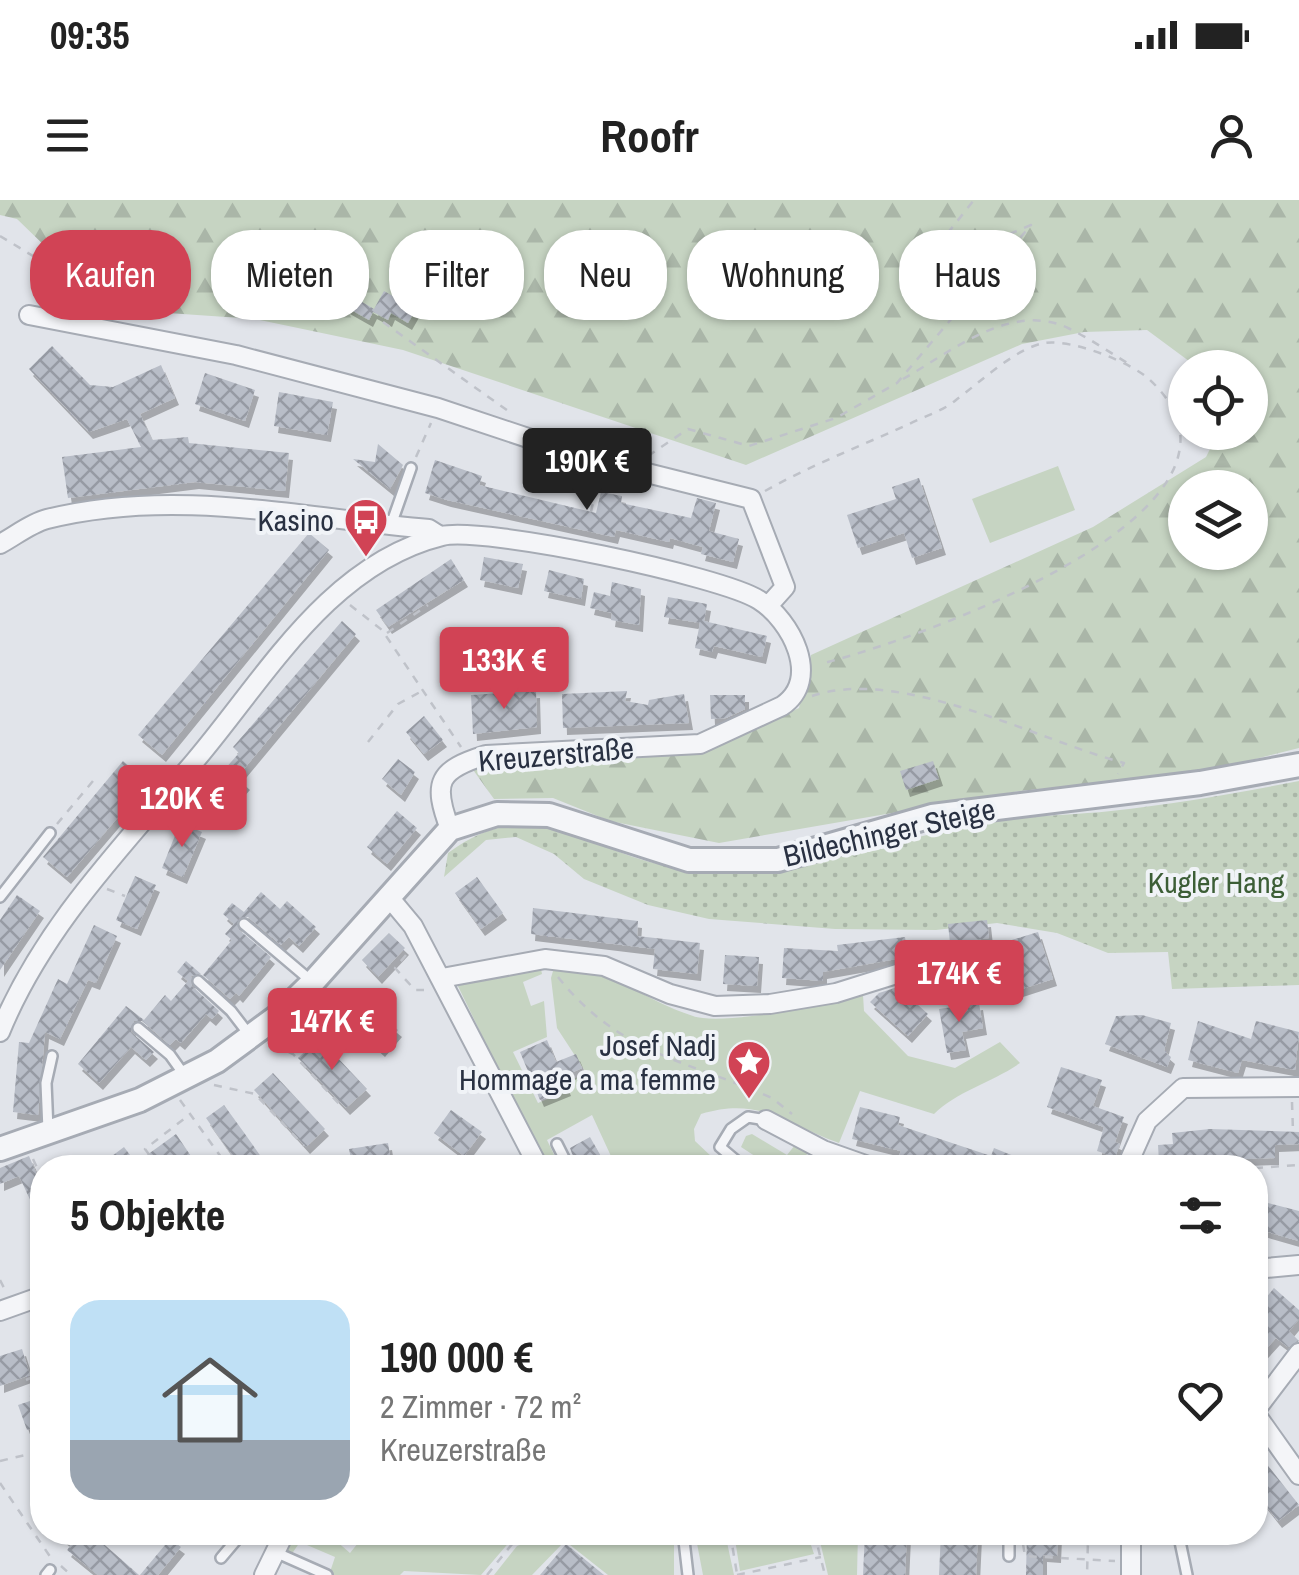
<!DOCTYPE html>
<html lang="de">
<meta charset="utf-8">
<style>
body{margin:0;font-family:"Archivo Narrow",sans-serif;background:#f2f2f2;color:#222;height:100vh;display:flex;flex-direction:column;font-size:38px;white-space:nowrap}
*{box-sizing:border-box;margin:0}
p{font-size:32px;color:#767676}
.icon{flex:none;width:55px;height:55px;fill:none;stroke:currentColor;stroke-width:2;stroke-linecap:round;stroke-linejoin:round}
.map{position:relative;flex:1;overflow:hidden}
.drawer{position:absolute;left:30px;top:955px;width:1238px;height:390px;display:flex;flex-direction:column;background:#fff;border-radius:40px;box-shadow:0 2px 8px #0004}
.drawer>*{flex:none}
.guide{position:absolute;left:30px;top:30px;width:1240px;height:90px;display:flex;gap:20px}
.controls{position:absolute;left:1168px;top:150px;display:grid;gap:20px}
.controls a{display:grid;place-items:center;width:100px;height:100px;border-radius:50%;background:#fff;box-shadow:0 2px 8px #0004;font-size:50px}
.price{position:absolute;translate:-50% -85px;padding:0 22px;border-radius:10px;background:#d14355;color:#fff;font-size:32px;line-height:65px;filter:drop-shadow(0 2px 5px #0008)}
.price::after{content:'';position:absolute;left:50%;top:60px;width:30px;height:22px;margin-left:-15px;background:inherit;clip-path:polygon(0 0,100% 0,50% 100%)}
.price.on{background:#222;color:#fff}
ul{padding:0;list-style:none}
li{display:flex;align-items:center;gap:30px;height:250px;padding:0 40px}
li span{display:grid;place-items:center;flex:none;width:280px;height:200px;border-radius:30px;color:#555}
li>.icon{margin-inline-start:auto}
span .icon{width:120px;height:120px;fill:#fffc;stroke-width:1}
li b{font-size:42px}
h2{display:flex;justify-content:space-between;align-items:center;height:120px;padding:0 40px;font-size:42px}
.tag{padding:0 35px;border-radius:40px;background:#fff;box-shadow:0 2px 8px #0004;font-size:35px;line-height:90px}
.tag.on{background:#d14355;color:#fff}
.status{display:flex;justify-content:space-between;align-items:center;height:70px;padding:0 50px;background:#fff;direction:ltr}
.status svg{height:28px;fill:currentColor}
header{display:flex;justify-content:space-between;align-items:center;height:130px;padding:0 40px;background:#fff;font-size:45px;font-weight:800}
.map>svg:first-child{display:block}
.grass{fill:#c6d4c2}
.forest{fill:url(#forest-firs);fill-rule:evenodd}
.park{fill:url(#park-dots)}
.building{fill:url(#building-cross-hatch);filter:url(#shadow)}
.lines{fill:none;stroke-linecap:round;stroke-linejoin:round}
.service-casing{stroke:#a6abb4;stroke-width:14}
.minor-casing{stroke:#a6abb4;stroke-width:22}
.tertiary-casing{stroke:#a6abb4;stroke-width:28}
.path{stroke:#bfc2c9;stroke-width:2.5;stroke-dasharray:8 8;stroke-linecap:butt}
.service{stroke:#f4f5f8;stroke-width:9}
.minor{stroke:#f4f5f8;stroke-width:18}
.tertiary{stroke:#f4f5f8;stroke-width:22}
.labels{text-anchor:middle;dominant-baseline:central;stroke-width:8;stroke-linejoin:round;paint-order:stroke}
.poi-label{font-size:30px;fill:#293142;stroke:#f0f3f7;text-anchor:end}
.street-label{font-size:30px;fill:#293142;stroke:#f0f3f7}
.park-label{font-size:30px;fill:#3c5e36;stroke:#f0f3f7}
</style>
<div class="status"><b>09:35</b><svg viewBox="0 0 49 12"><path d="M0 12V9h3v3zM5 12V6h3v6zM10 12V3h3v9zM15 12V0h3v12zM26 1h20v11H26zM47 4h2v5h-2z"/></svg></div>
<header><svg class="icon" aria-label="menu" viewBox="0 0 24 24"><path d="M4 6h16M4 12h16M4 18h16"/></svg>Roofr<svg class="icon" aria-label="person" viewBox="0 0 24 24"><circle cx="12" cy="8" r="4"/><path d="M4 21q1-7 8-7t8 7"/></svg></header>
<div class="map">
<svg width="1299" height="1375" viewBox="0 0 1299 1375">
<defs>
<pattern id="forest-firs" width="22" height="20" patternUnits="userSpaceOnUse" patternTransform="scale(2.5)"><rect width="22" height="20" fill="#c6d4c2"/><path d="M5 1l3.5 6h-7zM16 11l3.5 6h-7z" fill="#aab6a8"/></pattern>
<pattern id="park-dots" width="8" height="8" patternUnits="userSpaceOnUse" patternTransform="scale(2.5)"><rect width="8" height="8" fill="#c6d4c2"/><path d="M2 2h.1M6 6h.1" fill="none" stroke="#aab6a8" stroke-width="1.8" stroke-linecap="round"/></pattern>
<pattern id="building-cross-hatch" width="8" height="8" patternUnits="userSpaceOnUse" patternTransform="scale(2.5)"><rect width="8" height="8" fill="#b8bdc7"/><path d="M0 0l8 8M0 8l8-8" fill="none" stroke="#969aa3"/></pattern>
<filter id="shadow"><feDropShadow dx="4" dy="7" stdDeviation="0" flood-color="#0004"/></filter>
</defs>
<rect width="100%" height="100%" fill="#e1e4ea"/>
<path class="grass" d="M1058,266L1075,310L990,343L972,299Z
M540,764L542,774L523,782L531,806L544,801L547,837L513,852L538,903L573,888L570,882L585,871L557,828L551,778L555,764C614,770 643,800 693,816C724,827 827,802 863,795L864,811L908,856L955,868L1000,842L1020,863C993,882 957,891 934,914L860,891L839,943C785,924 760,896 701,914L694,929L695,941L713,958L701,967H616L592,915L547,940L560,967H546L455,780Z
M752,934L787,955L795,945L808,953L801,961L767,964L741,947L746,936Z
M504,1332L512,1339L481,1375L404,1371L400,1375H329L335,1357L300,1342L291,1355L283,1352L296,1333H327L350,1353L366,1333Z
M551,1333H674V1375H608L565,1341L532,1375H494L517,1346Z
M695,1333H725L734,1375H703Z
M734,1333H807L814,1354L740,1371Z
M818,1333H858L857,1375H828Z"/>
<path class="forest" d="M0,0H1299V548L1200,573L1020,591L719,643L610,621L553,598L494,599L471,567L701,554L799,508L811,455L1093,327L1206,257L1218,233L1250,232V168L1197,167L1147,130L1084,132L1022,144L746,265L403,150L255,119L110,109L17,19L0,15ZM1185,288H1250V352H1185Z"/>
<path class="park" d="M1299,581V785L1172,789L1168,752L1108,753L1057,733L997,723L936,730L835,729L709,719L648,705L584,679L554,654L516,637L486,640L444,677L448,653C541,583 598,665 692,669C797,674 895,638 998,621C1035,615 1074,615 1111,611C1174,604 1237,593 1299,581Z"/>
<path class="building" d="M384,91L416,109L408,123L391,113L388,120L373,112L369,120L346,107L352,96L374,109Z
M52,146L90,185L113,187L161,165L175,198L140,214L152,240L188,237L189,243L289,253L285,291L195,282L68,298L62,257L141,247L127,219L89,232L29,169Z
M205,173L255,190L245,221L195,204Z
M279,192L333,202L327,235L274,226Z
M378,244L403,265L390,289L353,259L375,262Z
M435,260L482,276L479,285L596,313L601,292L622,296L621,303L691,318L697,298L716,303L709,331L739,339L733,362L701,354L703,347L670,338L669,342L616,330L614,337L447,300L425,293Z
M919,278L942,348L912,358L904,333L858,348L847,315L896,299L892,287Z
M309,333L329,350L162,555L138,535Z
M484,357L523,364L518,388L480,380Z
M451,359L464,380L388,427L376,410Z
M549,370L584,379L581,399L544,391Z
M612,382L641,389L639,425L611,420L612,413L590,408L594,392L610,396Z
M668,397L707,404L704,421L767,436L762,457L714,446L712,452L695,448L700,423L664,417Z
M342,421L356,434L238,576L246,583L213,620L194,604L239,553L233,547Z
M536,491L537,527L473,534L471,495Z
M627,491L625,501L648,505L649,500L684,494L689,523L563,528L562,494Z
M710,495H745V509L726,518L711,519Z
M424,516L443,540L424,554L406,532Z
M398,559L415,572L401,595L382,579Z
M123,561L148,582L67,677L43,657Z
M933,561L939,579L906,590L900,571Z
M397,611L417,628L387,664L367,647Z
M180,623L202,632L183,677L162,668Z
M135,676L156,685L137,729L116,720Z
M477,677L503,713L481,729L455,693Z
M261,692L280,709L287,701L316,727L299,746L289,737L281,745L248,717L239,718L238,729L271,757L239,796L236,793L230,799L203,775L232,740L225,734L234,724L223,714L232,703L244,712Z
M17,695L40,711L0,770V720Z
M533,708L638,721L637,736L700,743L697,774L653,769L655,749L531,734Z
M987,720L989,738L950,743L948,724Z
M94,725L117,736L96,783L88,780L60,839L45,832L38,915L13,912L19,842L29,843L58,779L67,784Z
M1038,732L1053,779L1019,790L987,788L988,771L1012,772L1002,743Z
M389,733L405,748L378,777L362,760Z
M905,737L908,757L823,772V781L782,778L784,748L838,751L837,745Z
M725,755L759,757L757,786L723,784Z
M186,761L201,774L191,776L192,786L219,811L212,819L206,814L181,843L176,839L170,845L142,821H134L131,832L154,852L146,860L131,847L99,883L78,864L126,806L144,820L165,795L171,801L188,781L177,772Z
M898,787L928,814L908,836L870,802L879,793Z
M979,803L983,828L962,832L966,850L947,853L939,809Z
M377,813L398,830L381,850L361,832Z
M1142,815L1171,823L1164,851L1171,857L1167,867L1105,844L1116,816Z
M1198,821L1251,839L1256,821L1299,832L1295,870L1242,860L1238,873L1188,860Z
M319,838L367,889L346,908L298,858Z
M547,840L556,862L576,854L582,868L562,877L567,889L540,900L520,852Z
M1061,867L1102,880L1093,906L1124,917L1115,942L1120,944L1115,957L1097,951L1104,927L1047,907Z
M273,873L325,929L306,947L254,890Z
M224,905L245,934L269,968H241L206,918Z
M860,907L900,917L898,925L991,956L994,948L1043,968H936L899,956L901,951L852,939Z
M451,910L482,932L464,956L434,933Z
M1210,929L1299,932V944L1275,945V958L1159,962L1158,945L1173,944L1172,933Z
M176,934L199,968H96L124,947L136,963Z
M590,937L604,962L577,968L570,948Z
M388,943L392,968H353L349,949Z
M29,956L38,977L42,975V1002L33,1006L19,976L0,984V968Z
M1268,1003L1299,1011V1041L1261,1030Z
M1274,1088L1299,1110V1119L1289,1131L1299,1141L1288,1147L1276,1138L1255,1161V1111Z
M22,1149L30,1175L0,1186V1156Z
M42,1197V1224L27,1230L18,1205Z
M1255,1249L1299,1305L1278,1321L1255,1292Z
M57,1332H90L139,1375H98L67,1350L71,1345Z
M865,1332H907L905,1375H863Z
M941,1332H978L976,1375H939Z
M1027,1332H1058L1057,1356L1043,1355V1375H1026Z
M170,1339L181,1347L158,1375H140Z
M566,1344L604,1375H540Z"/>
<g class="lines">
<defs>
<path id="service" d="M391,325L411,268
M0,697L50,633
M244,724L310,780
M198,781L231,811L251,837
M138,828L170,855L185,876
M48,930L46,883L52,856
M557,944L569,968
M713,968L730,956
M745,968L720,947L731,929L748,917L766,920
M811,968L835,956
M683,1332L688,1375
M1178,1332L1187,1375
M275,1352L327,1375
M1009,1356V1332
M221,1358L243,1332
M46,1375L50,1370"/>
<path id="minor" d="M29,115L236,155L438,208L591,259L751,299L785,387L768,406
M0,344C15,336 31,323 47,319C176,287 301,318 429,329L440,336
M388,696L413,726L539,968
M442,778L545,759L604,766L670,794L715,806L770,804L836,793L935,762L986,758
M0,832C43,727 122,647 194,562C264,480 328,364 442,336C483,326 722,376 759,400C791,420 822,479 782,506L700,544L486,555C438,570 432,582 450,629
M766,920L823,950L874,968
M1126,968L1147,921L1183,888L1299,887
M1255,1069L1299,1065
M0,1111L42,1096
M1255,1211L1299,1153
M1255,1213L1299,1275
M1131,1332V1375
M264,1375L285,1332"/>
<path id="tertiary" d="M0,949L140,900L217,861L278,816L313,782L450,629L497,614L549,615L689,660H778L932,616L1200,583L1299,565"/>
</defs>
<use href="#service" class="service-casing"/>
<use href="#minor" class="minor-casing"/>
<use href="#tertiary" class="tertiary-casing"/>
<path class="path" d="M0,36L66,76L104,110
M383,122L511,213
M903,179C951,152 1011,101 1068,128C1089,138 1109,152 1129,164
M648,256L688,229L749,246L836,218L897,183L1031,25L916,73L974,0
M416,257L431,223
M765,291C811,265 861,246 909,224C925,216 943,211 956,200C979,183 1017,147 1045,143C1072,139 1131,162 1150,180C1290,311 907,443 820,464
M591,312L598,280
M350,405L382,430L461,547
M387,433L428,405
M812,496C901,466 1037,540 1124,563L1118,574
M368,542L398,504L422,491
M57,624L93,581L99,586
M107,689L125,696
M406,755L395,768L415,790H424
M558,777C619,854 686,860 772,898L792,914
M940,781L951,807
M274,845L293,854L342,907
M214,885L255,894L304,946
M180,900L229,968
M1292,902L1293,931
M33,959L39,972
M159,968L145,949L189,915
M1255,968L1299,965
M0,1080L6,1092
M26,1180L42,1173
M30,1197L42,1194
M0,1261L42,1251
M0,1283L51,1358
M730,1332L737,1374
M814,1332L825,1375
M1081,1332L1088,1340L1087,1375
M1023,1344L1025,1356L1115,1361
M61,1366L71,1375
M487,1375L517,1338L531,1332
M737,1375L821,1357"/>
<use href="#service" class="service"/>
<use href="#minor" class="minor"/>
<use href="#tertiary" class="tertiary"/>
</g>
<defs>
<symbol id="bus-pin" viewBox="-11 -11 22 30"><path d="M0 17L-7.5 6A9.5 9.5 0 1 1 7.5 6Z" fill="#d14355" stroke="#f0f3f7"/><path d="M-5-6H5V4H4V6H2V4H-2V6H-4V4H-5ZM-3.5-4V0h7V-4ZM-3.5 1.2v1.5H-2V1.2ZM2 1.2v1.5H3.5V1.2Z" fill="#fff"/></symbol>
<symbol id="sight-pin" viewBox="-11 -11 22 30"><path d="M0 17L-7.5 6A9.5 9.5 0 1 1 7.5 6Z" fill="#d14355" stroke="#f0f3f7"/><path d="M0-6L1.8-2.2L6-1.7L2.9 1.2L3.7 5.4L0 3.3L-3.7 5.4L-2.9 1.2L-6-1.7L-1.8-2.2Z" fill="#fff"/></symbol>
</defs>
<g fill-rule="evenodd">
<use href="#bus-pin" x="341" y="295" width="50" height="68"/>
<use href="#sight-pin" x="724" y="837" width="50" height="68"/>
</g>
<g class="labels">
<g class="poi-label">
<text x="334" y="320">Kasino</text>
<text x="716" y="845">Josef Nadj<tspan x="716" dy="34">Hommage a ma femme</tspan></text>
</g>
<g class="street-label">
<text transform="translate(556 554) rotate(-5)">Kreuzerstraße</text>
<text transform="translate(889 632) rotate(-13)">Bildechinger Steige</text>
</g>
<g class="park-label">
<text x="1216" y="682">Kugler Hang</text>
</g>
</g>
</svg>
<div class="controls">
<a><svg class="icon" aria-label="locate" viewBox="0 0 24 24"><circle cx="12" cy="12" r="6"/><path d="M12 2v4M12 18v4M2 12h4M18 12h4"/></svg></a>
<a><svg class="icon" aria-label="layers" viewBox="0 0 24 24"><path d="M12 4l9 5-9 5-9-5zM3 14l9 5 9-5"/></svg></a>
</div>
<b class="price on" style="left:587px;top:313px">190K €</b>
<b class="price" style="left:504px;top:512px">133K €</b>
<b class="price" style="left:182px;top:650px">120K €</b>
<b class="price" style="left:959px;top:825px">174K €</b>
<b class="price" style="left:332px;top:873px">147K €</b>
<div class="guide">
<a class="tag on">Kaufen</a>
<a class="tag">Mieten</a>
<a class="tag">Filter</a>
<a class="tag">Neu</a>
<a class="tag">Wohnung</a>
<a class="tag">Haus</a>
</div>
<section class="drawer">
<h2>5 Objekte<svg class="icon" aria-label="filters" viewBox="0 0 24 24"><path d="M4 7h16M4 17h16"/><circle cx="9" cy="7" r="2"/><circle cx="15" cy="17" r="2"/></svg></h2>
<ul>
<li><span style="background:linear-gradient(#bfe0f5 70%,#9aa5b1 0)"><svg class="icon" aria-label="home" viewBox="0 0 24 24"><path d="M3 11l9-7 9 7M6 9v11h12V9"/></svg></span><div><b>190 000 €</b><p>2 Zimmer · 72 m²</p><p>Kreuzerstraße</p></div><svg class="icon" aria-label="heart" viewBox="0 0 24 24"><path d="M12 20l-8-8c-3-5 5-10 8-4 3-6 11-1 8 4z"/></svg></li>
</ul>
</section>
</div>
